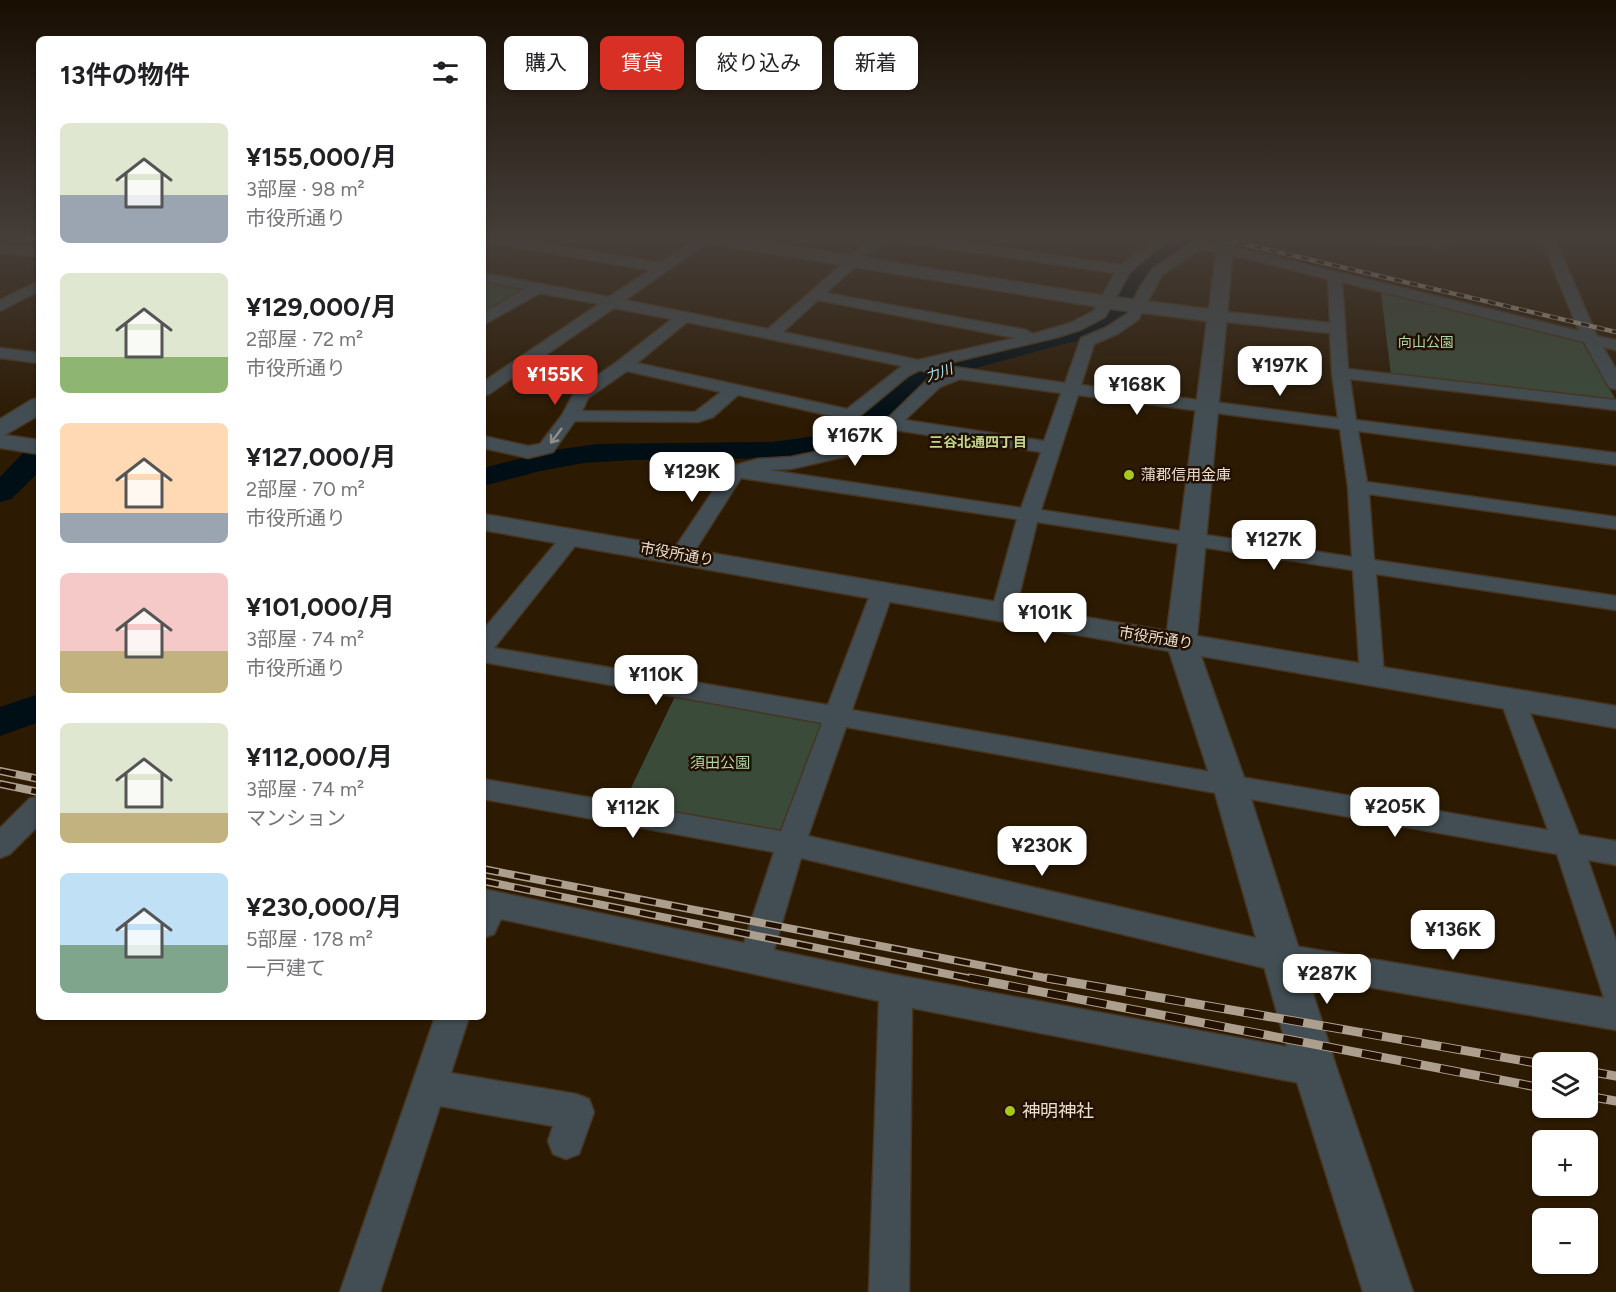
<!DOCTYPE html>
<html lang="ja">
<meta charset="utf-8">
<style>
body{margin:0;font-family:Figtree,"Noto Sans JP",sans-serif;background:#f6f6f6;color:#202124;height:100vh;display:flex;flex-direction:column;font-size:22px;white-space:nowrap}
*{box-sizing:border-box;margin:0}
p{font-size:20px;color:#757577}
.icon{flex:none;width:33px;height:33px;fill:none;stroke:currentColor;stroke-width:2;stroke-linecap:round;stroke-linejoin:round}
.map{position:relative;flex:1;overflow:hidden}
.panel{position:absolute;left:36px;top:36px;width:450px;height:984px;display:flex;flex-direction:column;background:#fff;border-radius:9px;box-shadow:0 2px 4px #0004}
.panel>*{flex:none}
.guide{position:absolute;left:504px;top:36px;width:570px;height:54px;display:flex;gap:12px}
.controls{position:absolute;left:1532px;top:1052px;display:grid;gap:12px}
.controls a{display:grid;place-items:center;width:66px;height:66px;border-radius:9px;background:#fff;box-shadow:0 2px 4px #0004;font-size:30px}
.price{position:absolute;translate:-50% -51px;padding:0 14px;border-radius:12px;background:#fff;color:#222;font-size:20px;line-height:39px;filter:drop-shadow(0 2px 3px #0008)}
.price::after{content:'';position:absolute;left:50%;top:36px;width:18px;height:14px;margin-left:-9px;background:inherit;clip-path:polygon(0 0,100% 0,50% 100%)}
.price.selected{background:#d93025;color:#fff}
ul{padding:0;list-style:none}
li{display:flex;align-items:center;gap:18px;height:150px;padding:0 24px}
li span{display:grid;place-items:center;flex:none;width:168px;height:120px;border-radius:9px;color:#555}
li>.icon{margin-inline-start:auto}
span .icon{width:72px;height:72px;fill:#fffc;stroke-width:1}
li b{font-size:26px}
h2{display:flex;justify-content:space-between;align-items:center;height:72px;padding:0 24px;font-size:26px}
.chip{padding:0 21px;border-radius:9px;background:#fff;box-shadow:0 2px 4px #0004;font-size:21px;line-height:54px}
.chip.selected{background:#d93025;color:#fff}
.map>svg:first-child{display:block}
.green{fill:#3b4b3a}
.lines{fill:none;stroke-linecap:round;stroke-linejoin:round}
.river{fill:#000e15;fill-rule:evenodd}
.minor-casing{stroke:#463520;stroke-width:3}
.tertiary-casing{stroke:#463520;stroke-width:3}
.minor{fill:#424e54;fill-rule:evenodd}
.tertiary{fill:#424e54;fill-rule:evenodd}
.rail-far2-casing{stroke:#ad9f8e;stroke-width:4.5}
.rail-far1-casing{stroke:#ad9f8e;stroke-width:8}
.rail-casing{stroke:#ad9f8e;stroke-width:9}
.rail-far2{stroke:#210;stroke-width:3;stroke-dasharray:8;stroke-linecap:butt}
.rail-far1{stroke:#210;stroke-width:5;stroke-dasharray:16;stroke-linecap:butt}
.rail{stroke:#210;stroke-width:7;stroke-dasharray:20;stroke-linecap:butt}
.oneway{stroke:#8d8e8b}
.poi-dot{fill:#a7c81f;stroke:#210;stroke-width:2}
.labels{text-anchor:middle;dominant-baseline:central;stroke-width:5;stroke-linejoin:round;paint-order:stroke}
.far-park-label{font-size:14px;fill:#add4aa;stroke:#210}
.far-water-label{font-size:14px;font-style:italic;fill:#a9eafe;stroke:#210}
.far-neighbourhood-label{font-size:14px;font-weight:bold;fill:#c1d58b;stroke:#210}
.poi-label{font-size:15px;fill:#e9ddcf;stroke:#210;text-anchor:start}
.street-label{font-size:15px;fill:#e9ddcf;stroke:#210}
.park-label{font-size:15px;fill:#add4aa;stroke:#210}
.near-poi-label{font-size:18px;fill:#e9ddcf;stroke:#210;text-anchor:start}
</style>
<div class="map">
<svg width="1616" height="1292" viewBox="0 0 1616 1292">
<rect width="100%" height="100%" fill="#2c1a03"/>
<path class="green" d="M483,277L537,288L483,320Z
M1381,293L1582,342L1616,400L1391,375Z
M679,688L836,717L791,844L619,813Z"/>
<g class="lines">
<path class="river" d="M1176,239H1201L1198,243L1162,265L1144,281L1128,321L1101,336L1064,344L935,379L869,433L844,446L785,458L632,460L583,463L540,471L483,486V468L554,450L598,444L773,442L816,436L850,421L917,369L1053,332L1086,325L1109,312C1119,276 1144,256 1176,239Z
M39,444V472L11,499L0,502V477L29,447Z
M39,694V722L0,736V707Z"/>
<defs>
<path id="minor" d="M486,239H517L660,263L696,239H712L625,300L768,329L871,239H886L826,293L1026,330L1033,334L1070,323L1094,311L1115,273L912,243L905,239H940L1121,265L1154,239H1169L1130,272L1105,317L1082,329L1058,337L940,365L1065,383L1081,338L1105,328L1127,314L1139,289L1152,269L1192,242L1225,245L1579,331L1541,239H1555L1597,336L1616,340V350L1603,347L1616,369V389L1610,388L1607,384L1584,342L1342,282L1348,369L1616,400V410L1350,379L1356,420L1616,453V465L1358,431L1367,482L1616,517V529L1369,494L1374,560L1616,596V610L1376,574L1384,675L1381,681L1372,683L1363,681L1360,675L1353,570L1037,522L1015,613L1011,618L1003,620L995,618L991,613L1017,519L741,478L689,560L681,561L673,560L670,555L729,467L757,459L791,457L839,447L886,420L928,379L940,375L920,370L908,376L856,419L850,420L738,395L713,417L698,422L575,421L553,452L528,458L483,448V436L528,446L540,444L562,415L575,391L618,361L672,319L614,308L489,394L483,395V382L599,304L540,293L483,325V313L524,289L483,281V273L609,297L650,270L493,243ZM1200,249L1225,253L1328,279L1330,323L1217,311L1209,316L1217,321L1330,333L1332,373L1338,418L1081,385L1094,344L1117,334L1138,320L1162,275ZM818,300L1015,338L918,360L783,332ZM687,322L902,366L847,409L637,363ZM627,371L721,392L695,412L582,411L588,398ZM960,379L1061,393L1044,441L905,420L940,387ZM1078,395L1340,429L1348,487L1352,557L1041,510ZM895,430L1041,452L1021,508L769,470L791,469L852,455Z
M1378,239H1447L1450,243L1443,247L1385,243Z
M0,245L39,248V256L0,253Z
M39,281V291L0,311V300Z
M0,348L39,353V363L0,358Z
M572,530L579,532L583,536L494,648L828,705L871,592L874,587L882,585L890,587L893,592L852,710L1548,830L1500,699L1504,693L1513,690L1522,693L1579,835L1616,841V865L1588,860L1616,941V1030L1282,972L801,858L774,950L896,975L1315,1052L1327,1057L1332,1069L1327,1081L1315,1086L912,1008L909,1292H869L879,1001L501,919L494,934L483,938V889L744,943L774,852L483,799V779L781,831L822,723L483,662V630L565,532ZM846,727L1557,854L1604,998L1282,944L808,836Z
M39,796V825L10,854L0,858V828L29,799Z
M435,1017H469L451,1073L576,1094L589,1099L594,1112L579,1154L566,1159L553,1154L548,1141L553,1126L440,1106L380,1292H340Z"/>
<path id="tertiary" d="M706,239H746L1105,296L1209,309L1218,239H1234L1197,636L1616,706V728L1201,656L1247,786L1337,1069L1413,1292H1363L1293,1069L1213,786L1169,651L483,530V514L1167,631L1207,321L1105,308L714,244Z
M39,398V415L5,435L39,440V454L0,448V419L31,400Z"/>
</defs>
<use href="#minor" class="minor-casing"/>
<use href="#tertiary" class="tertiary-casing"/>
<use href="#minor" class="minor"/>
<use href="#tertiary" class="tertiary"/>
<defs>
<path id="rail-far2" d="M1223,239L1616,332"/>
<path id="rail-far1" d="M0,771L39,779
M0,784L39,792
M483,869L1056,980
M483,881L977,980"/>
<path id="rail" d="M969,978L1542,1088
M1047,978L1542,1064
M1587,1071L1616,1076
M1587,1096L1616,1101"/>
</defs>
<use href="#rail-far2" class="rail-far2-casing"/>
<use href="#rail-far1" class="rail-far1-casing"/>
<use href="#rail" class="rail-casing"/>
<use href="#rail-far2" class="rail-far2"/>
<use href="#rail-far1" class="rail-far1"/>
<use href="#rail" class="rail"/>
</g>
<defs><path id="oneway-shaft" d="M-6 0H5M1.5-3L5.5 0L1.5 3" fill="none" stroke-width="1.6" stroke-linecap="round" stroke-linejoin="round" transform="scale(1.5)"/></defs>
<use class="oneway" href="#oneway-shaft" transform="translate(556 436) rotate(127)"/>
<linearGradient id="sky" x2="0" y2="1"><stop stop-color="#180e02"/><stop offset="0.57" stop-color="#453e39"/><stop offset="1" stop-color="#453e39" stop-opacity="0"/></linearGradient>
<rect width="1616" height="420" fill="url(#sky)"/>
<g class="poi-dot">
<circle cx="1129" cy="475" r="6"/>
<circle cx="1010" cy="1111" r="6"/>
</g>
<g class="labels">
<g class="far-park-label">
<text x="1426" y="342">向山公園</text>
</g>
<g class="far-water-label">
<text transform="translate(939 373) rotate(-19)">力川</text>
</g>
<g class="far-neighbourhood-label">
<text x="978" y="442">三谷北通四丁目</text>
</g>
<g class="poi-label">
<text x="1141" y="475">蒲郡信用金庫</text>
</g>
<g class="street-label">
<text transform="translate(677 554) rotate(10)">市役所通り</text>
<text transform="translate(1156 638) rotate(9)">市役所通り</text>
</g>
<g class="park-label">
<text x="720" y="763">須田公園</text>
</g>
<g class="near-poi-label">
<text x="1022" y="1111">神明神社</text>
</g>
</g>
</svg>
<div class="controls">
<a><svg class="icon" aria-label="layers" viewBox="0 0 24 24"><path d="M12 4l9 5-9 5-9-5zM3 14l9 5 9-5"/></svg></a>
<a>+</a>
<a>−</a>
</div>
<b class="price" style="left:1280px;top:397px">¥197K</b>
<b class="price selected" style="left:555px;top:406px">¥155K</b>
<b class="price" style="left:1137px;top:416px">¥168K</b>
<b class="price" style="left:855px;top:467px">¥167K</b>
<b class="price" style="left:692px;top:503px">¥129K</b>
<b class="price" style="left:1274px;top:571px">¥127K</b>
<b class="price" style="left:1045px;top:644px">¥101K</b>
<b class="price" style="left:656px;top:706px">¥110K</b>
<b class="price" style="left:1395px;top:838px">¥205K</b>
<b class="price" style="left:633px;top:839px">¥112K</b>
<b class="price" style="left:1042px;top:877px">¥230K</b>
<b class="price" style="left:1453px;top:961px">¥136K</b>
<b class="price" style="left:1327px;top:1005px">¥287K</b>
<div class="guide">
<a class="chip">購入</a>
<a class="chip selected">賃貸</a>
<a class="chip">絞り込み</a>
<a class="chip">新着</a>
</div>
<section class="panel">
<h2>13件の物件<svg class="icon" aria-label="filters" viewBox="0 0 24 24"><path d="M4 7h16M4 17h16"/><circle cx="9" cy="7" r="2"/><circle cx="15" cy="17" r="2"/></svg></h2>
<ul>
<li><span style="background:linear-gradient(#dfe7d0 60%,#9aa5b1 0)"><svg class="icon" aria-label="home" viewBox="0 0 24 24"><path d="M3 11l9-7 9 7M6 9v11h12V9"/></svg></span><div><b>¥155,000/月</b><p>3部屋 · 98 m²</p><p>市役所通り</p></div></li>
<li><span style="background:linear-gradient(#dfe7d0 70%,#8fb573 0)"><svg class="icon" aria-label="home" viewBox="0 0 24 24"><path d="M3 11l9-7 9 7M6 9v11h12V9"/></svg></span><div><b>¥129,000/月</b><p>2部屋 · 72 m²</p><p>市役所通り</p></div></li>
<li><span style="background:linear-gradient(#ffd9b3 75%,#9aa5b1 0)"><svg class="icon" aria-label="home" viewBox="0 0 24 24"><path d="M3 11l9-7 9 7M6 9v11h12V9"/></svg></span><div><b>¥127,000/月</b><p>2部屋 · 70 m²</p><p>市役所通り</p></div></li>
<li><span style="background:linear-gradient(#f6c9c9 65%,#c2b280 0)"><svg class="icon" aria-label="home" viewBox="0 0 24 24"><path d="M3 11l9-7 9 7M6 9v11h12V9"/></svg></span><div><b>¥101,000/月</b><p>3部屋 · 74 m²</p><p>市役所通り</p></div></li>
<li><span style="background:linear-gradient(#dfe7d0 75%,#c2b280 0)"><svg class="icon" aria-label="home" viewBox="0 0 24 24"><path d="M3 11l9-7 9 7M6 9v11h12V9"/></svg></span><div><b>¥112,000/月</b><p>3部屋 · 74 m²</p><p>マンション</p></div></li>
<li><span style="background:linear-gradient(#bfe0f5 60%,#7fa58c 0)"><svg class="icon" aria-label="home" viewBox="0 0 24 24"><path d="M3 11l9-7 9 7M6 9v11h12V9"/></svg></span><div><b>¥230,000/月</b><p>5部屋 · 178 m²</p><p>一戸建て</p></div></li>
</ul>
</section>
</div>
